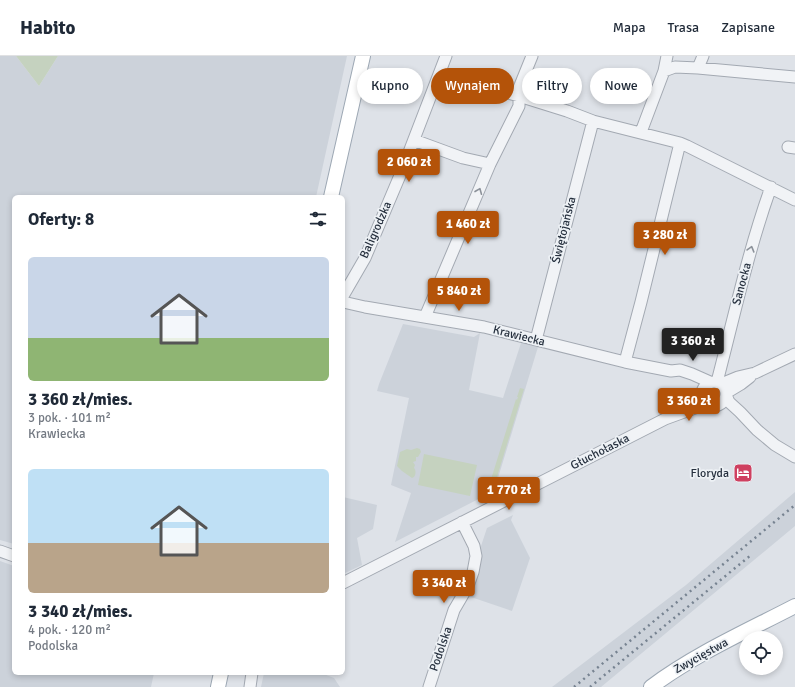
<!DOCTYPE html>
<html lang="pl">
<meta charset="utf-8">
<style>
body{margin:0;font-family:Signika,sans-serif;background:#f6f6f7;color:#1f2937;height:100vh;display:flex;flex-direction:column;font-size:15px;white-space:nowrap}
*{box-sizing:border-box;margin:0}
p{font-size:13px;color:#747a83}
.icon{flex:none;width:22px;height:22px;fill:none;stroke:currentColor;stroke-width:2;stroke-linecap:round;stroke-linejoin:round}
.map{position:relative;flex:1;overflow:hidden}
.sheet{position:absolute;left:12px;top:139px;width:333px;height:480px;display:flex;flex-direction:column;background:#fff;border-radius:6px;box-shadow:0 2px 6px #0003}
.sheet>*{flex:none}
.guide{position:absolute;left:357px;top:12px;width:378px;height:36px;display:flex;gap:8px}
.controls{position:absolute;left:739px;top:575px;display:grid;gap:8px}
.controls a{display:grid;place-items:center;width:44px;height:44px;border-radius:50%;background:#fff;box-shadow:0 2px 6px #0003;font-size:20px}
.price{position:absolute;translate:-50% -34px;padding:0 9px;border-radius:4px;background:#b45309;color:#fff;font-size:13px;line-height:26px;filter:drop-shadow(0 1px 2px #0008)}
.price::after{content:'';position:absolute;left:50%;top:24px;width:12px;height:9px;margin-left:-6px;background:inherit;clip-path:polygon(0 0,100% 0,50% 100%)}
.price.active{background:#222;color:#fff}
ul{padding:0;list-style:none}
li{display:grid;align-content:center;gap:8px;height:212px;padding:0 16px}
li span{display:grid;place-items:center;height:124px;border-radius:6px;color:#555}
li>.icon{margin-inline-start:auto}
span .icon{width:72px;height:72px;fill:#fffc;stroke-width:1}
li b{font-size:17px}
h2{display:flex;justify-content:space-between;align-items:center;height:48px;padding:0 16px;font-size:17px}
.pill{padding:0 14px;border-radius:18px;background:#fff;box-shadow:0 2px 6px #0003;font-size:14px;line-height:36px}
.pill.active{background:#b45309;color:#fff}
header{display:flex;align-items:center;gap:24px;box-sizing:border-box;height:56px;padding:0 20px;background:#fff;border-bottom:1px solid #e0e1e3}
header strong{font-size:19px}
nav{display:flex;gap:22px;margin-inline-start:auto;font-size:14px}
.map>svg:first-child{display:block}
.built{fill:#ccd2da}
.green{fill:#c5d2bf}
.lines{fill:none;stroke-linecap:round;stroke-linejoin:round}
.minor-casing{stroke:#a3a9b2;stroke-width:13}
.major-casing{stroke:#9da8b4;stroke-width:16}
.minor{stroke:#f1f3f6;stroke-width:11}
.major{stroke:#fff;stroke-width:14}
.rail{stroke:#778391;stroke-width:2.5;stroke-dasharray:2 4;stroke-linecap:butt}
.oneway{stroke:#8c929a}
.labels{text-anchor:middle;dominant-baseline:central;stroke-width:3.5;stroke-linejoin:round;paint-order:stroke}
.street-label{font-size:12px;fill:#27313f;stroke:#edf1f5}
.poi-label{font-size:12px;fill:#27313f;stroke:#edf1f5;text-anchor:end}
</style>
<header>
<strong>Habito</strong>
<nav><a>Mapa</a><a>Trasa</a><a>Zapisane</a></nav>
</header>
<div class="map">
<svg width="795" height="631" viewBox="0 0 795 631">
<rect width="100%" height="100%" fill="#dee2e8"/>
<path class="built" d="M0,0H16L39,30L58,0H347L316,141H14V488L0,484Z
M403,268L474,281L480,277L469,334L503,342L521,287L538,291L494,435L395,486L411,437L391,429L409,342L377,335L379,328Z
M795,436V470L601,631H552L686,529Z
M343,441L377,449L373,473L357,482L362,509L343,518Z
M513,459L511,464L530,502L512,555L468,540L481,499L480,493L487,472Z
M0,505L14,510V617H154L151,631H0Z
M264,617H321L334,622L340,631H261Z"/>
<path class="green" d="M16,0H58L39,30Z
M520,332L524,333L493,434L488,433L516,343L517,344L518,341H517Z
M417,392L420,393L421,396L418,401H416V405L413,406L415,409L414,412C416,414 416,418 414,421L412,422L402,415L397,410L400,396L407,393L411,394Z
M424,398L477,409L470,440L418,429Z"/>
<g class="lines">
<defs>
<path id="minor" d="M698,12L703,0
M664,15L675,11L698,12L795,21
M439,18L519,40L567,55L593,65L680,87L687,90L795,144
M641,76L664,15L667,0
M414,84L463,102L490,108
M788,91L795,92
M343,240L365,202L401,117L446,0
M343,246L365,251L484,271L625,306L671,315L680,314L692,318L710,326
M425,261L490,108L519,50V32L532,0
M536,284L593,65
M625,306L641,246L680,87
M702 338a12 12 0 1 1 24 0a12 12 0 1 1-24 0Z
M717,326C734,261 748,195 771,131
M721,328L738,321L755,317L795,298
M726,337L741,328L750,321
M726,339L729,346L740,356L757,374L775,389L795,401
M677,354L701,338
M0,495L14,500
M343,527L665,363L706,348
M250,631L252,617
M429,631L454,554L468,530L473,516L476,500L474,490L462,466"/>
<path id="major" d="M331,141L363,0
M218,631L221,617
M651,631C695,598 747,575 795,550"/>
</defs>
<use href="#minor" class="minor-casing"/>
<use href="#major" class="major-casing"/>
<use href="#minor" class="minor"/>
<use href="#major" class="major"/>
<path class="rail" d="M574,631L795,449
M590,631L751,499"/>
</g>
<defs><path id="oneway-chevron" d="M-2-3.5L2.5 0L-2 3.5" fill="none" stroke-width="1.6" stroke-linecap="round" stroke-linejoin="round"/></defs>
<g class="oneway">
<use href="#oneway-chevron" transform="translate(479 135) rotate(-68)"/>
<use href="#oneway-chevron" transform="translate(751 193) rotate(-74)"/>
</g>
<defs>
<symbol id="hotel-square" viewBox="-11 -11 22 22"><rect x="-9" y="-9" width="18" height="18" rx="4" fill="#cf4060" stroke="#edf1f5"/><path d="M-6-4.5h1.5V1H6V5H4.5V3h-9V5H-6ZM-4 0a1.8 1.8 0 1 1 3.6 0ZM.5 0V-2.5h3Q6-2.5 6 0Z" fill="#fff"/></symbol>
</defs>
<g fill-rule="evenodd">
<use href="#hotel-square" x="732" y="406" width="22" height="22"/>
</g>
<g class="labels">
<g class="street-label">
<text transform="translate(376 174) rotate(-66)">Baligrodzka</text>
<text transform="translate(564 174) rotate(-76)">Świętojańska</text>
<text transform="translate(742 228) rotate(-75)">Sanocka</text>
<text transform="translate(519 280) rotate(14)">Krawiecka</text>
<text transform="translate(600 396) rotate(-27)">Głuchołaska</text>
<text transform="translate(441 593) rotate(-71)">Podolska</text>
<text transform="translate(701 600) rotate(-29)">Zwycięstwa</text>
</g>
<g class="poi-label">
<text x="729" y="417">Floryda</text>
</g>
</g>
</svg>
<div class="controls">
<a><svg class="icon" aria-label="locate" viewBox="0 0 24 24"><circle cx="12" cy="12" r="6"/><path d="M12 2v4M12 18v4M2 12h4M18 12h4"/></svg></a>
</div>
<b class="price" style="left:409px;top:127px">2 060 zł</b>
<b class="price" style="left:468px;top:189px">1 460 zł</b>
<b class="price" style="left:665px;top:200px">3 280 zł</b>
<b class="price" style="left:459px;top:256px">5 840 zł</b>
<b class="price active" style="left:693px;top:306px">3 360 zł</b>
<b class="price" style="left:689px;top:366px">3 360 zł</b>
<b class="price" style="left:509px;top:455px">1 770 zł</b>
<b class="price" style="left:444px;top:548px">3 340 zł</b>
<div class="guide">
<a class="pill">Kupno</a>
<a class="pill active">Wynajem</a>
<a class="pill">Filtry</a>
<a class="pill">Nowe</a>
</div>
<section class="sheet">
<h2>Oferty: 8<svg class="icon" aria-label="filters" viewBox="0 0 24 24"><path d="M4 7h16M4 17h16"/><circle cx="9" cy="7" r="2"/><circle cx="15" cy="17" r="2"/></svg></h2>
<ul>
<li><span style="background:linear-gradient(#c9d6e8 65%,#8fb573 0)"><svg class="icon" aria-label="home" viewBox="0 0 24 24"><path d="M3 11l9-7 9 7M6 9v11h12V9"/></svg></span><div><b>3 360 zł/mies.</b><p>3 pok. · 101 m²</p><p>Krawiecka</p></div></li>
<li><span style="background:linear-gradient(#bfe0f5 60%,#b9a48a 0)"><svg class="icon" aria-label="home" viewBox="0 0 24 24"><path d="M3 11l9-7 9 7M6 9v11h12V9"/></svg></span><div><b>3 340 zł/mies.</b><p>4 pok. · 120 m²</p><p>Podolska</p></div></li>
</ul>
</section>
</div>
